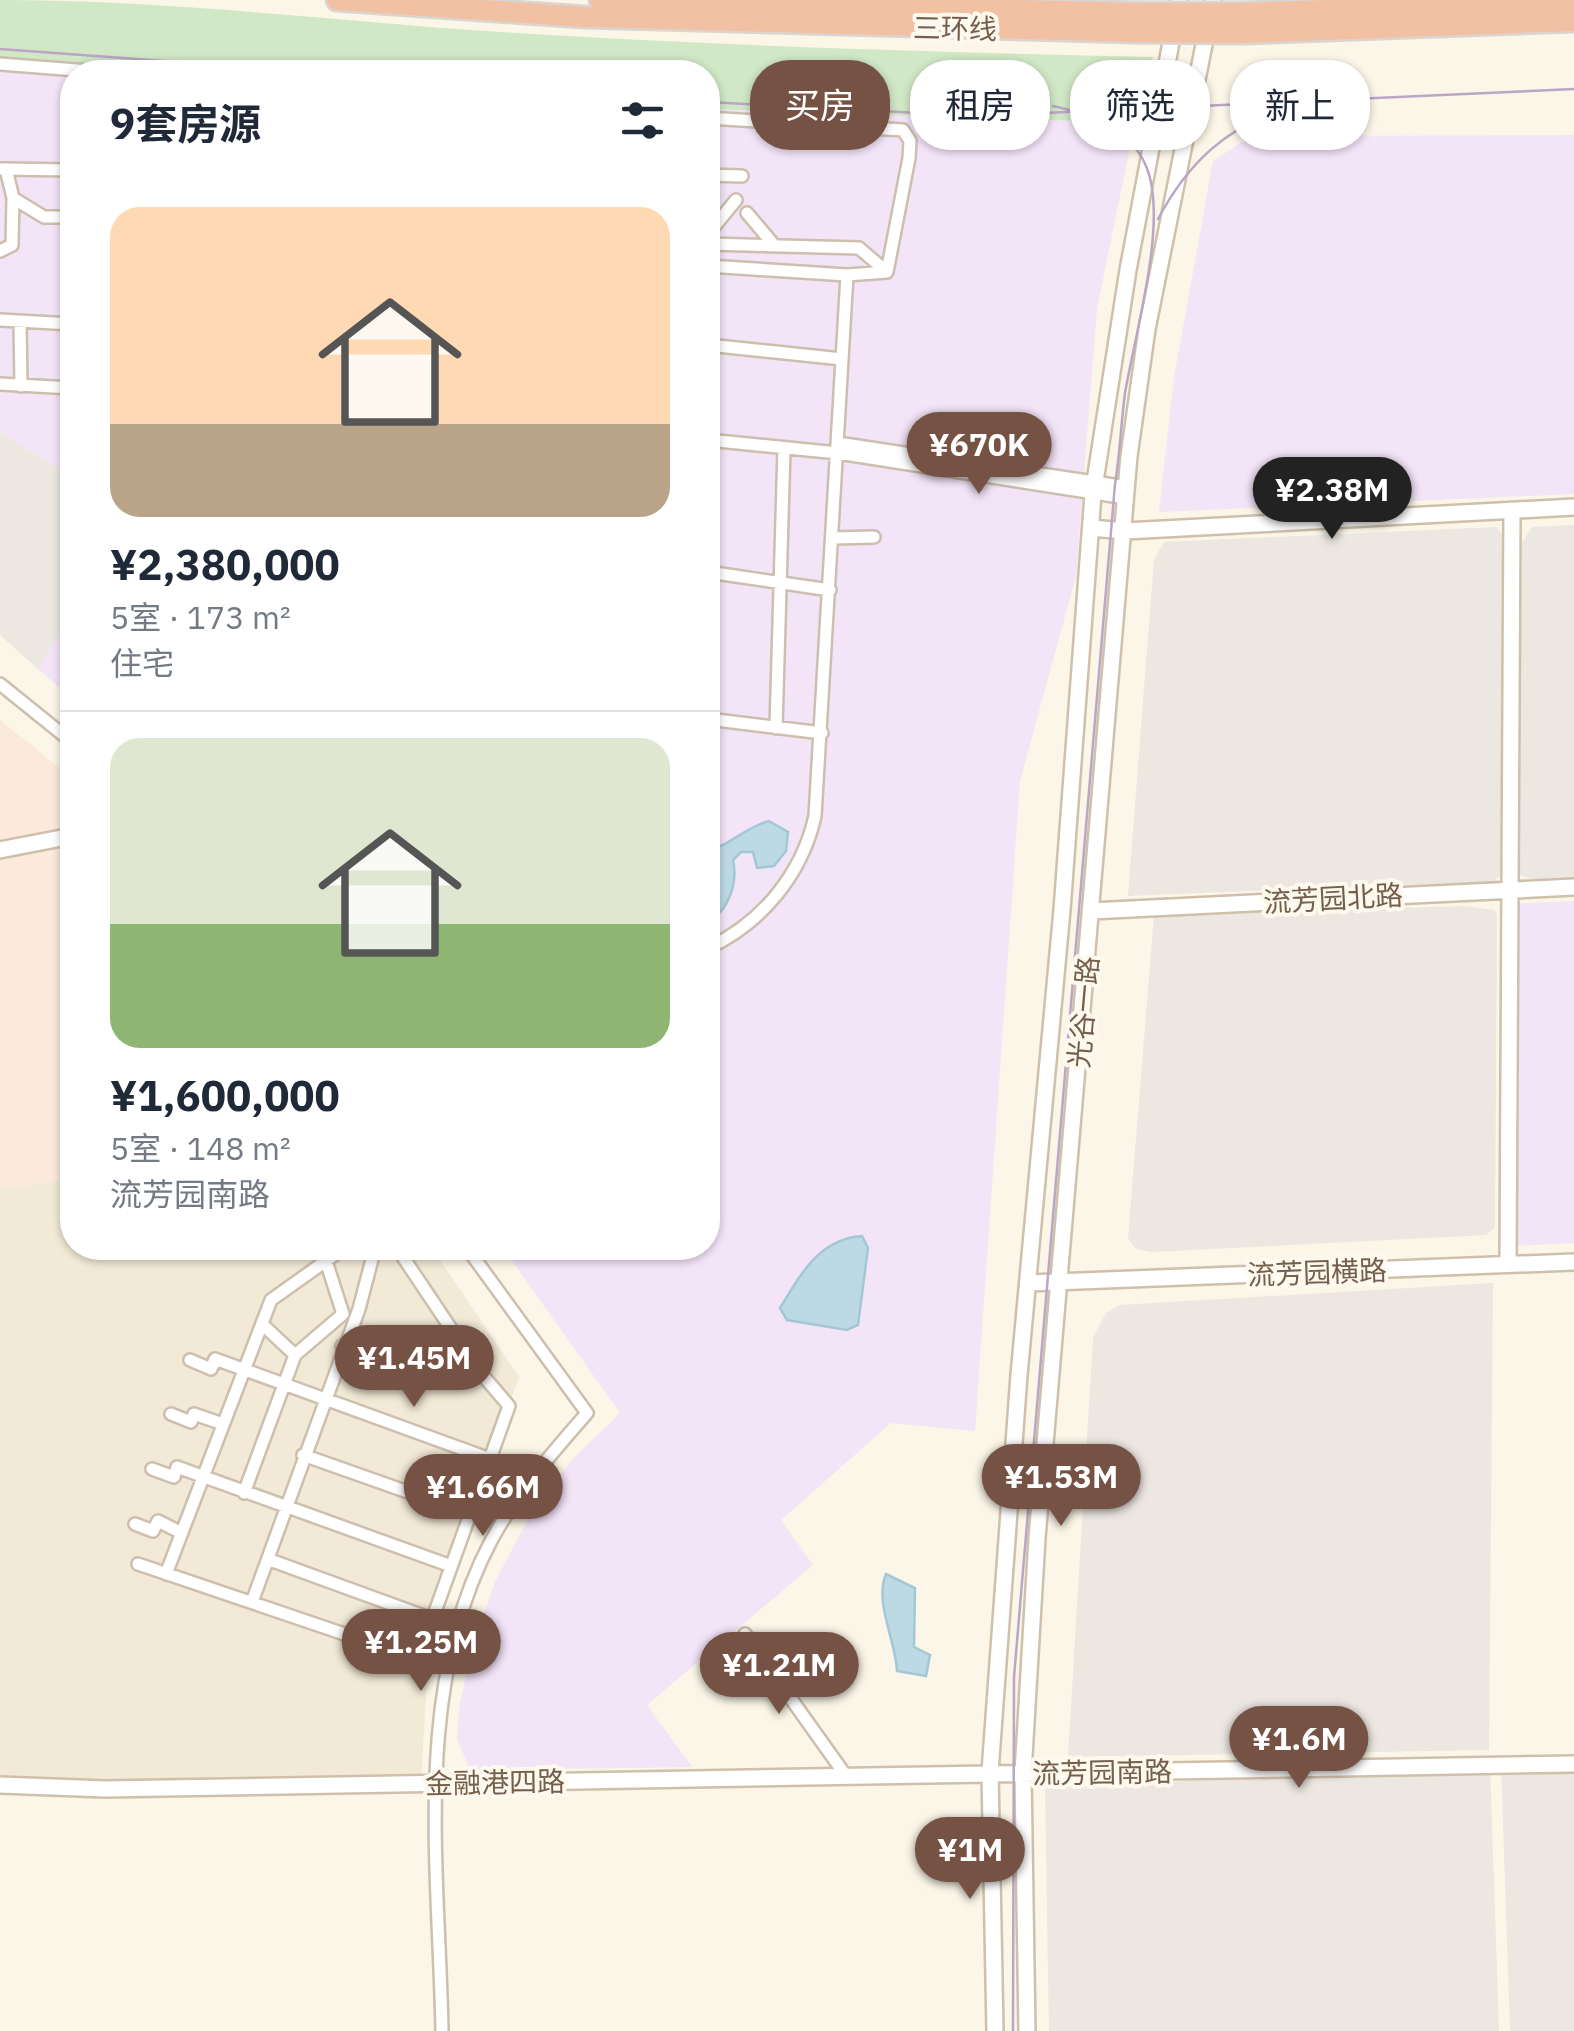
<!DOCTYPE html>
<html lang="zh">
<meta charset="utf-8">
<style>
body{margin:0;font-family:"IBM Plex Sans","Noto Sans SC",sans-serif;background:#f2f2f3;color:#1f2937;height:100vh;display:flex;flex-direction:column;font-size:38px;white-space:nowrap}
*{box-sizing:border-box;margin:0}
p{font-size:32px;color:#747a83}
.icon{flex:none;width:55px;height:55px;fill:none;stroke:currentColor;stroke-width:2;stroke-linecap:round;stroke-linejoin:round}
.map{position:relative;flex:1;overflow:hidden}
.details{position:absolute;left:60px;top:60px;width:660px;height:1200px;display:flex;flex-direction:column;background:#fff;border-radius:40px;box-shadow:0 2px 8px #0004}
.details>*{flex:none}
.hud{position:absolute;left:750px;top:60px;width:672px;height:90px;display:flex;gap:20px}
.price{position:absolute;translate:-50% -85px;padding:0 22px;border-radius:35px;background:#755244;color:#fff;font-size:32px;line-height:65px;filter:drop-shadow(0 2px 5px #0008)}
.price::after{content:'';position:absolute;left:50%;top:60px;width:30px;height:22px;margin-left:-15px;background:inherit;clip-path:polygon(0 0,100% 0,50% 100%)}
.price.on{background:#222;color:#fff}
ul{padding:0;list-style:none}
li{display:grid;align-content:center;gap:20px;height:530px;padding:0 50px}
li+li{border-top:2px solid #e0e1e3}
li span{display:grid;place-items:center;height:310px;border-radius:30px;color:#555}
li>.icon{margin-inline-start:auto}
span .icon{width:180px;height:180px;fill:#fffc;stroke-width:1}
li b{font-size:42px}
h2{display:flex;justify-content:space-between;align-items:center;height:120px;padding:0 50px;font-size:42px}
.chip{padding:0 35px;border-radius:40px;background:#fff;box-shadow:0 2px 8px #0004;font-size:35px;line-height:90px}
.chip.on{background:#755244;color:#fff}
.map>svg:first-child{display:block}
.residential{fill:#f2e9d6}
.commercial{fill:#fbe9dc}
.industrial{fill:#ece7e1}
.education{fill:#f3e4f8}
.green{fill:#d0e8c6}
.water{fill:#bddae4;stroke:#a3c8d5;stroke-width:2.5}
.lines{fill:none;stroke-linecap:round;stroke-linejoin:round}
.street-casing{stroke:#cdbfae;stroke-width:16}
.secondary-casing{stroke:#cfc0ab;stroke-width:20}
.highway-casing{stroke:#dbd5d1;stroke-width:25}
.street{stroke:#fff;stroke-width:11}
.secondary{stroke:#fff;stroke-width:15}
.highway{stroke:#f2c0a2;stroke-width:20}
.tram{stroke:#baa6c5;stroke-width:2.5}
.highway-bridge-casing{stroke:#dbd5d1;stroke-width:25;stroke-linecap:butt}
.highway-bridge{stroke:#f2c0a2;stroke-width:20}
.labels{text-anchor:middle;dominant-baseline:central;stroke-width:8;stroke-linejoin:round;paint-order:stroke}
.street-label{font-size:28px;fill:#745f4d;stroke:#fef9ee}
</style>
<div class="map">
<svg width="1574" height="2031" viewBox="0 0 1574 2031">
<rect width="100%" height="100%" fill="#fbf6e7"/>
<path class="residential" d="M72,1178V1248H432L519,1377L414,1670L427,1676L421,1783L0,1785V1189Z"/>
<path class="commercial" d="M0,720L72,778V1178L0,1189Z"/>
<path class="industrial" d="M0,432L72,477V612L38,669L0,635Z
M1574,525V880L1536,881L1520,875L1521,544L1532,527Z
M1496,527L1506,538L1503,872L1495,881L1128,896L1154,560L1164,542Z
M1465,906L1494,910L1497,914L1495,1227L1486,1235L1152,1252L1136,1249L1128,1238L1154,915Z
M1493,1283L1489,1750L1068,1757L1093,1338L1106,1313L1120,1305Z
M1501,1765L1574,1767V2031H1510Z
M1490,1766L1499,2031H1049L1045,1788Z"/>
<path class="education" d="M0,68L72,73V477L0,432Z
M708,109L1135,123L1097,308L1076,576L1020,781L975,1431L891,1423L781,1520L813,1565L647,1705L692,1767L470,1770L457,1739L460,1703L473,1645L495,1582L532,1511L572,1460L620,1413L503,1248H708Z
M1574,135V494L1159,512L1174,378L1213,161L1251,136Z
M72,612V698L38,669Z
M1574,901V1243L1512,1246L1510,904Z"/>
<path class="green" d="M0,0C167,0 334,21 500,32C718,46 935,52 1153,57L1135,123L708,109V72L72,73L0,68Z"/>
<path class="water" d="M769,821L788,832L786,851L774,866L757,868L753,852H741L733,860C738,882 729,911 708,921V850C732,845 745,827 769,821Z
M862,1236L868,1248L858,1325L847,1330L787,1320L780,1308C801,1274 819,1239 862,1236Z
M886,1574L915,1588L914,1647L930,1655L926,1676L897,1671C896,1641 874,1602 886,1574Z"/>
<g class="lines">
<defs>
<path id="street" d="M0,64L102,72
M708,118L903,130L910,141L909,158L887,272
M2,169L72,170
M708,175L742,176
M13,198L44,217H72
M747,213L774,245
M708,234L736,200
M708,244L859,248L887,272
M0,251L12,245L13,198L6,169
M708,266L847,275L815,816C802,874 762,923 708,948
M847,275L887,272
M0,320L72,324
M20,321L21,386
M708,345L842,359
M0,384L72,388
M708,440L838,453L1126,498
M838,443L1127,487
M833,538L874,537
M708,572L830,590
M0,684L72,742
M708,719L822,733
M776,728L784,448
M262,1324L295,1355
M342,1346L429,1377L454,1334
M190,1360L211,1369L215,1359L490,1459
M171,1414L191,1422L194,1414L223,1424
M303,1455L470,1514
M152,1469L174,1477L177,1467L451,1566
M244,1493L295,1355L343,1314L326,1261
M135,1524L153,1531L158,1521L182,1533
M270,1560L432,1619
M138,1564L418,1659L509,1406L480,1372L397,1248
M166,1574L271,1300L344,1248
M252,1602L359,1309L375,1248
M745,1634L846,1776
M442,2031C439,1869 412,1690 491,1541C516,1494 552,1453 587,1413L467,1248"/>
<path id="secondary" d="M1091,528L1125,531L1574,507
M0,850L72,836
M1091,911L1574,887
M1508,1264L1512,510
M1028,1283L1574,1262
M0,1785L105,1789L1574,1764
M995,2031L990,1772L1019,1375L1062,910L1093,494L1128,270L1179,0
M1027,2031L1023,1773L1037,1538L1129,456L1147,329L1213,0"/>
<path id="highway" d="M337,0L585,17L1138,32
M600,0L1140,13
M1246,13L1574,1
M1245,33L1574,21"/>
</defs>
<use href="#street" class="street-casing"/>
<use href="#secondary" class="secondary-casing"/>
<use href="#highway" class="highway-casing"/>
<use href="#street" class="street"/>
<use href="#secondary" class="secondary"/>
<use href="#highway" class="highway"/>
<path class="tram" d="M0,49L314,72
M708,102L977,116L1574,89
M1158,219C1189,161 1226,128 1290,105
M1013,2031L1014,1677L1115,484C1120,454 1121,423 1125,393C1135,333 1169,220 1146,166C1130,128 1091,114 1053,106"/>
<defs>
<path id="highway-bridge" d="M1140,13H1246
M1138,32L1245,33"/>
</defs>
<use href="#highway-bridge" class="highway-bridge-casing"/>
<use href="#highway-bridge" class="highway-bridge"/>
</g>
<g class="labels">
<g class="street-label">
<text transform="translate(955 28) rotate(1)">三环线</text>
<text transform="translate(1333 898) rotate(-3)">流芳园北路</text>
<text transform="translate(1083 1012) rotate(-85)">光谷一路</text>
<text transform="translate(1317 1272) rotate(-2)">流芳园横路</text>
<text transform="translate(1102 1772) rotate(-1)">流芳园南路</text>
<text transform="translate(495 1782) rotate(-1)">金融港四路</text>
</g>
</g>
</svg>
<b class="price" style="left:979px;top:497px">¥670K</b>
<b class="price on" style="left:1332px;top:542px">¥2.38M</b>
<b class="price" style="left:414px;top:1410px">¥1.45M</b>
<b class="price" style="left:1061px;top:1529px">¥1.53M</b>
<b class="price" style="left:483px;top:1539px">¥1.66M</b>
<b class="price" style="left:421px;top:1694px">¥1.25M</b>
<b class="price" style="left:779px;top:1717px">¥1.21M</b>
<b class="price" style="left:1299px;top:1791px">¥1.6M</b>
<b class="price" style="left:970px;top:1902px">¥1M</b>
<div class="hud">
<a class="chip on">买房</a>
<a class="chip">租房</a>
<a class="chip">筛选</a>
<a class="chip">新上</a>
</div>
<section class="details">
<h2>9套房源<svg class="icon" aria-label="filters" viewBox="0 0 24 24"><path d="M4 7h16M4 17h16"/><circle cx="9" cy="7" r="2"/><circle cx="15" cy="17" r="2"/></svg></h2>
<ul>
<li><span style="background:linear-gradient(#ffd9b3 70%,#b9a48a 0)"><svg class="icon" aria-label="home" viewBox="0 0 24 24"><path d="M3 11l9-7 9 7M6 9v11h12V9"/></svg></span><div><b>¥2,380,000</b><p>5室 · 173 m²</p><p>住宅</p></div></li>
<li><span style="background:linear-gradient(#dfe7d0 60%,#8fb573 0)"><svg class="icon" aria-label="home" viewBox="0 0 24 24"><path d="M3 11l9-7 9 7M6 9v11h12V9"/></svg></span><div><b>¥1,600,000</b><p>5室 · 148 m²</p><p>流芳园南路</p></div></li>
</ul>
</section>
</div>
